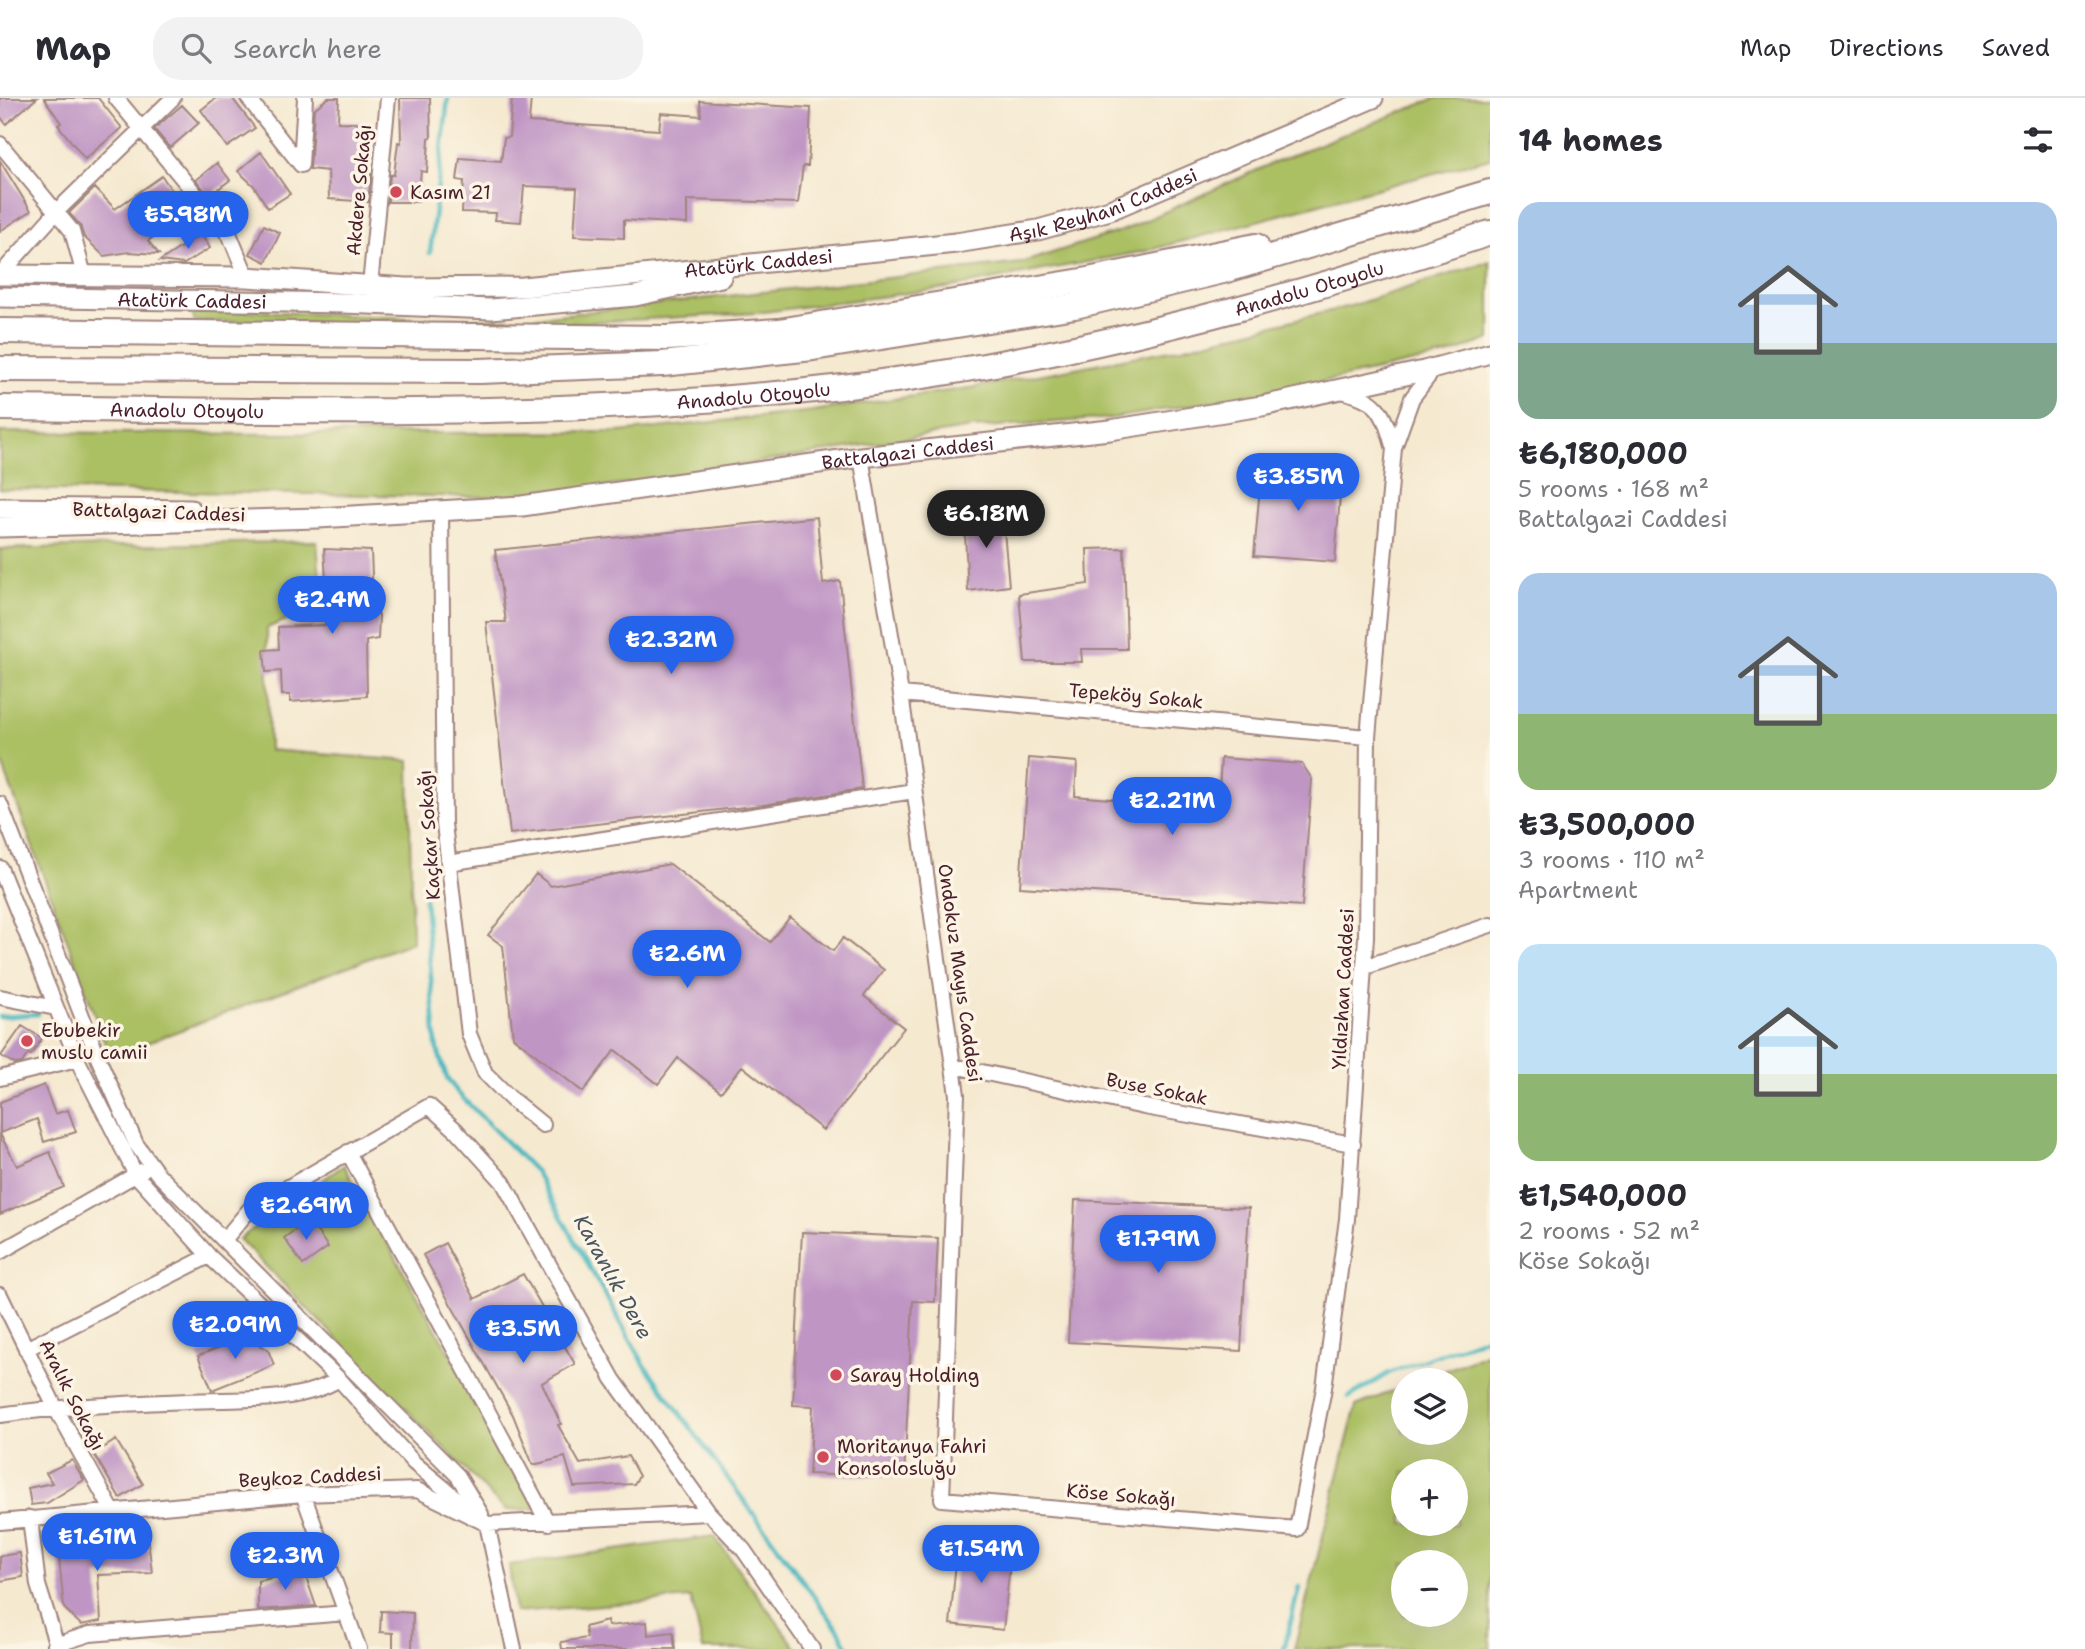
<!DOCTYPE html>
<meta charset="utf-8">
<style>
body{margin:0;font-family:"Shantell Sans",sans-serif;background:#f2f2f3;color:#2b2b33;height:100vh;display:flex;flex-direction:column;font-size:26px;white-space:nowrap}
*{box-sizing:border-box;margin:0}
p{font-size:23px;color:#7c7c81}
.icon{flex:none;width:38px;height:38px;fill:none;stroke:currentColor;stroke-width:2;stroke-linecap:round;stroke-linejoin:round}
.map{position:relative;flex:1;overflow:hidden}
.sheet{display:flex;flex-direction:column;background:#fff;width:595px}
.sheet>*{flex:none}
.tools{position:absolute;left:1391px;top:1270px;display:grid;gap:14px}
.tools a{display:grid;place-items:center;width:77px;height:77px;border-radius:50%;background:#fff;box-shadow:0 7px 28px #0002;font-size:35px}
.price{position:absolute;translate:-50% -60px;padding:0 16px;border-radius:24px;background:#2563eb;color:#fff;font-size:23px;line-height:46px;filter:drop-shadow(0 2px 4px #0008)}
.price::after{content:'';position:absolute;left:50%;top:42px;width:21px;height:16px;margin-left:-10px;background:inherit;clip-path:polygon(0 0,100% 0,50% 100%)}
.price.current{background:#222;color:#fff}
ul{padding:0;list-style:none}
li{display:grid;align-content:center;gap:14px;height:371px;padding:0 28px}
li span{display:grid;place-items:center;height:217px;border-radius:21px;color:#555}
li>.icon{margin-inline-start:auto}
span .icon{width:126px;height:126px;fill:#fffc;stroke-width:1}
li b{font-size:30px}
h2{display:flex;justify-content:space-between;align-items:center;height:84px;padding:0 28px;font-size:30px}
header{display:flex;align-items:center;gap:42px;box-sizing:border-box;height:98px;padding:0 35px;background:#fff;border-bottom:2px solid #e1e1e2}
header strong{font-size:33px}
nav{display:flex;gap:38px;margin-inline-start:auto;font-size:24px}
.search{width:490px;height:63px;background:#f2f2f3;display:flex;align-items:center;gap:18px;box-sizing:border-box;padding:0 24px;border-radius:28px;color:#7c7c81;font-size:26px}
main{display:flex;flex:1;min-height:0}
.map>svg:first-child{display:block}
.green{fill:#abbf64;stroke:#7a6f48;stroke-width:2;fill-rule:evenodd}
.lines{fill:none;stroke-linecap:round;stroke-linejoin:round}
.stream{stroke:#49b8c0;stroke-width:4.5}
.building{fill:#bf95c4}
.street-casing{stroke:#a0847e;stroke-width:18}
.secondary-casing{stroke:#a0847e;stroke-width:23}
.highway-casing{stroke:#a0847e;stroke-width:28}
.street{stroke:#fff;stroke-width:14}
.secondary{stroke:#fff;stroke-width:19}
.highway{stroke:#fff;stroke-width:24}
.poi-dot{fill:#d1495b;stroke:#fcf5e5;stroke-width:2.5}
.labels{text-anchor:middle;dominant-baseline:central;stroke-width:7;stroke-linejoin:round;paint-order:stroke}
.street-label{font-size:19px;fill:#4a1f2b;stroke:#fcf5e5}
.poi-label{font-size:19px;fill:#4a1f2b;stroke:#fcf5e5;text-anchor:start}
.water-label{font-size:21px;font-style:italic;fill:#4a555f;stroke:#fcf5e5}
</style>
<header>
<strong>Map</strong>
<div class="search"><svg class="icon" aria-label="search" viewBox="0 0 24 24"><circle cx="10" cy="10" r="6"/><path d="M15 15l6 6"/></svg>Search here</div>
<nav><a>Map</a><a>Directions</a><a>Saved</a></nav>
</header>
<main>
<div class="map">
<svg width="1490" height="1551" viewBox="0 0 1490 1551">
<rect width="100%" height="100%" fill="#fcf5e5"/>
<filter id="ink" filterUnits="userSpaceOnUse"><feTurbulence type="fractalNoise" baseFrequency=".0143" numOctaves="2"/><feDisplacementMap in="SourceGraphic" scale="14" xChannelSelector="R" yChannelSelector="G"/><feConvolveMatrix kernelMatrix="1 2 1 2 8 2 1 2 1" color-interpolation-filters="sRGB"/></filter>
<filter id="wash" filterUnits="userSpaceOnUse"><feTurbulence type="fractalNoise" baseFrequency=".00686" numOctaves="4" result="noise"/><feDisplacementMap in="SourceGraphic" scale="28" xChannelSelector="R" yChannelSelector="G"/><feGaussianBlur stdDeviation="1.57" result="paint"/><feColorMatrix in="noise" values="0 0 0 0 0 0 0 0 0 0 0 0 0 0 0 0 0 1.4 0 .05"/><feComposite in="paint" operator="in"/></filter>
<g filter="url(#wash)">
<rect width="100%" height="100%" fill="#f5e9d0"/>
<path class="green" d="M1436,0H1490V60L1146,153L947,190L756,215L521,228L194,223L192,210L427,221H522L1021,165L1127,131L1277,63Z
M1490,163V241L1447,257L1288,291L1113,320L971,330L611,388L496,399L0,391V334L267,336L620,334L806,314L975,289L1181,250L1354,207Z
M317,443L322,507L267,530L269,652L409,663L412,844L110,959L0,660V451Z
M344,1067L537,1411L505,1412L239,1141Z
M1490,1254V1551H1294L1356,1308L1403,1289L1404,1335H1456V1283H1420ZM1404,1374H1456V1426H1404ZM1404,1465H1456V1517H1404Z
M714,1438L797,1551H703L691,1500L515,1514L509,1467Z"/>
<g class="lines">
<path class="stream" d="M430,155L448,0
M425,800L436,947L447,980L458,995L536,1074L644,1266L840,1534L848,1551
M0,919L38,916
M1349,1299L1389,1275L1490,1238
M1284,1551L1299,1489"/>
</g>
<g id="blocks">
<path class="building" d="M0,0H37L6,26L0,18Z
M44,0H98L122,30L85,61L58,27L61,25Z
M216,0H232L255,30L227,49L201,12Z
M328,0H339L338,24L370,25L366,75L371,76L368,104L329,101L328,73L310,71L314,11Z
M400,0H430L431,40H429L427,74L421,73L418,104H388L390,77H394L398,44L401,45Z
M512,0H531L529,24L659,32L661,15L701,18L700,3L811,10L808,68H803L798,105L687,102V126L624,122V140L574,138L577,90L524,88L521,124L495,122L496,115L462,114L464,83L457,82L460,60L501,63L504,40L509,39Z
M182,7L199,25L170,50L154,31Z
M261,54L290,96L268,110L254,88L238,73Z
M0,63L31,113L0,133Z
M217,65L230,82L209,98L196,82Z
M162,78L186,114L148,143L159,156L129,154L104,158L84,139L80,127L69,115L95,90L115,111Z
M264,127L280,135L266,164L250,156Z
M201,136L210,150L184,166L160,163Z
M1262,365L1342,371L1335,464L1254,458Z
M1002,411L1009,488L968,493L964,416Z
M817,419L823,486L840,483L862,691L762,707L510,736L486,524H506L495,452Z
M1124,450L1127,551H1081L1082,564H1025L1019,496L1088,486L1087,451Z
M324,451L371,453L373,502L379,518L378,541L366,543L367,598L290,604V597H282L281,573L266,574L264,552L279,551L278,529L329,527Z
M1029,660L1077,664L1075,698L1218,710L1221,660L1302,666L1312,681L1302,808L1020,789Z
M670,766L770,844L790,819L833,853L843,840L884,872L864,898L904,930L823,1032L742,968L721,994L678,960L658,986L615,952L583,994L513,939L503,848L488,837L536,776L551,788Z
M22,928L42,940L31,957L28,956L22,965L15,966L1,958Z
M44,987L55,1016L68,1012L76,1034L44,1044L37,1021L0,1035V1004Z
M0,1036L17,1068L50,1054L64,1089L0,1116Z
M1075,1102L1249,1110L1241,1253L1068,1244Z
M309,1122L328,1149L303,1167L284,1140Z
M802,1134L938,1140L935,1204L913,1203L904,1380L809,1376L813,1308L793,1307Z
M445,1145L475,1201L523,1176L575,1266L542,1285L561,1326L558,1327L580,1366L628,1358L639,1378L634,1386L574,1389L565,1359L533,1367L513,1317L423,1157Z
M255,1235L259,1247L268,1252L274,1267L212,1292L198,1258Z
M116,1342L143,1386L120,1400L94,1356Z
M72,1362L84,1382L47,1405L31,1407L28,1390L52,1385L46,1375Z
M148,1441L152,1475L98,1477L101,1523L81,1527L64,1510L58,1449Z
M958,1443L1012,1448L1003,1532L950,1526Z
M20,1455L23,1479L0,1483V1458Z
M304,1473L316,1508L258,1512V1483Z
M381,1513L413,1515L412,1551H393V1535L380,1534Z
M607,1523L608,1528L647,1524L648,1537L673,1534L675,1551H562L561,1544L587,1540L585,1529Z"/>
</g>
</g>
<g filter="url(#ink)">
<use href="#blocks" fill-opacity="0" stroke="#a0847e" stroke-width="2"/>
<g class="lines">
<defs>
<path id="street" d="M116,0L230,138L247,179
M248,0L301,67L305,0
M0,46L72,133L84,177
M0,177L58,112L173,0
M370,188L388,0
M1340,293C1378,301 1383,312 1393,348
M861,359L901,596L957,997L942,1401L1297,1431L1324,1290L1347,1121L1366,839L1368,639L1394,350L1412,300L1434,271
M441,413L444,726L469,936L485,975L511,1001L543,1027
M901,596L1368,639
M0,706L99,962L136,1046L157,1075L458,1378L481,1416
M448,765L914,693
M0,770L77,961L136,1077L209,1158L339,1281L414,1365L487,1426L709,1415L743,1451L812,1551
M1365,869L1490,827
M0,899L56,910
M954,968L1144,1009L1353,1046
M0,980L77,961
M348,1054L548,1425
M224,1142L250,1111L429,1008L456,1032L503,1084L613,1281L709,1415
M0,1154L142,1073
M0,1197L55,1309L112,1412
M26,1251L209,1158
M0,1317C62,1308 124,1306 187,1303C235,1300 297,1307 339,1281
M303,1396L359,1551
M30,1420L38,1487L58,1551
M0,1424L303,1396L417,1392L487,1426L514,1551
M55,1547L90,1536L346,1515"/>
<g id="secondary">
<path id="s1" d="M0,177L247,179L406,190L523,189L956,145L1038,132L1110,112L1373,0"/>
<path id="s2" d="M0,199L343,205L491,211L635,198L721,179"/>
<path d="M0,410L191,412"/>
<path id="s3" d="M0,429L318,420L522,408L861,359L1110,332L1262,308L1424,273L1490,255"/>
</g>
<g id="highway">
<path d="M0,233L667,240L779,233L1088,182L1256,148"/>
<path d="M0,271L480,273L662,266L813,250L1075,208L1223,173L1490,94"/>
<path id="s4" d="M0,310C328,313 659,326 984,268C1157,237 1324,189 1490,135"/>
</g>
</defs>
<use href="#street" class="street-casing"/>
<use href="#secondary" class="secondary-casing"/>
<use href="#highway" class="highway-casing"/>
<use href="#street" class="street"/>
<use href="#secondary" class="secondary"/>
<use href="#highway" class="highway"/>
</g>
</g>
<g class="poi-dot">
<circle cx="396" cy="94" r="7"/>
<circle cx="27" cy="943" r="7"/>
<circle cx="836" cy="1277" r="7"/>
<circle cx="823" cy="1359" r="7"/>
</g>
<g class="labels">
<g class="street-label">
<text transform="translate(359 92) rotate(-85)">Akdere Sokağı</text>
<text stroke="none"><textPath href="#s1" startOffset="1111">Aşık Reyhani Caddesi</textPath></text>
<text stroke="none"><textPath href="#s1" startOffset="760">Atatürk Caddesi</textPath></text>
<text stroke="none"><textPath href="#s4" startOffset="1321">Anadolu Otoyolu</textPath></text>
<text stroke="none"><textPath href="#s2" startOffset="192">Atatürk Caddesi</textPath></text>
<text stroke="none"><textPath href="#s4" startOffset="754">Anadolu Otoyolu</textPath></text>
<text stroke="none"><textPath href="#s4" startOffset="187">Anadolu Otoyolu</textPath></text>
<text stroke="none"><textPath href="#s3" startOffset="912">Battalgazi Caddesi</textPath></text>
<text transform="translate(159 414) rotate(2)">Battalgazi Caddesi</text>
<text transform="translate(1136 598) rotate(5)">Tepeköy Sokak</text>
<text transform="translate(429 737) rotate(-94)">Kaçkar Sokağı</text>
<text transform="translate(960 875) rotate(82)">Ondokuz Mayıs Caddesi</text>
<text transform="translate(1343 891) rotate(-87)">Yıldızhan Caddesi</text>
<text transform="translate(1157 991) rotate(11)">Buse Sokak</text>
<text transform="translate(72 1297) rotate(63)">Aralık Sokağı</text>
<text transform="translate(310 1379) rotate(-3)">Beykoz Caddesi</text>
<text transform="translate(1121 1397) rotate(5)">Köse Sokağı</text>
</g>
<g class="poi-label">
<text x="410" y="94">Kasım 21</text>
<text x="41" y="932">Ebubekir<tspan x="41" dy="22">muslu camii</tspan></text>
<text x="850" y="1277">Saray Holding</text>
<text x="837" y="1348">Moritanya Fahri<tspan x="837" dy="22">Konsolosluğu</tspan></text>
</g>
<g class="water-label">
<text transform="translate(613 1179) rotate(61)">Karanlık Dere</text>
</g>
</g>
</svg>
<div class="tools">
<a><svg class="icon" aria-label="layers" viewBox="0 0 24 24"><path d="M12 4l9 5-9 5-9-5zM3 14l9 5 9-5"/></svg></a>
<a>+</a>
<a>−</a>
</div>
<b class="price" style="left:188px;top:153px">₺5.98M</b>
<b class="price" style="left:1298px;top:415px">₺3.85M</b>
<b class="price current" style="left:986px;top:452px">₺6.18M</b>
<b class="price" style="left:332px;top:538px">₺2.4M</b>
<b class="price" style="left:671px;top:578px">₺2.32M</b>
<b class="price" style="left:1172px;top:739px">₺2.21M</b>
<b class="price" style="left:687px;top:892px">₺2.6M</b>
<b class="price" style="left:306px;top:1144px">₺2.69M</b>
<b class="price" style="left:1158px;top:1177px">₺1.79M</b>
<b class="price" style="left:235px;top:1263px">₺2.09M</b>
<b class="price" style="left:523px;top:1267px">₺3.5M</b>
<b class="price" style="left:97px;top:1475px">₺1.61M</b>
<b class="price" style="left:981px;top:1487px">₺1.54M</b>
<b class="price" style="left:285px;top:1494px">₺2.3M</b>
</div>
<section class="sheet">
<h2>14 homes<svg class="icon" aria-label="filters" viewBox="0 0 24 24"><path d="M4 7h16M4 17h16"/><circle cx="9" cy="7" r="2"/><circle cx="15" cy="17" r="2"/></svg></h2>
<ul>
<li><span style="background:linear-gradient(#a9c7e8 65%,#7fa58c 0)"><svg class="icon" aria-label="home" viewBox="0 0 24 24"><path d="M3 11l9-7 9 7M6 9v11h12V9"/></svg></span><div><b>₺6,180,000</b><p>5 rooms · 168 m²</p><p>Battalgazi Caddesi</p></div></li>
<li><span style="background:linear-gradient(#a9c7e8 65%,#8fb573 0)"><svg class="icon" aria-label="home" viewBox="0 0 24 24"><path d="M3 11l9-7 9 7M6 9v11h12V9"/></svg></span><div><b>₺3,500,000</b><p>3 rooms · 110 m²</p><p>Apartment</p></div></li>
<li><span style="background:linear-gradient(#bfe0f5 60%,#8fb573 0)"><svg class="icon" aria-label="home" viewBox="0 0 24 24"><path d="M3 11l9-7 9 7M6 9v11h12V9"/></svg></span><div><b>₺1,540,000</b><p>2 rooms · 52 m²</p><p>Köse Sokağı</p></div></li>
</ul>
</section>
</main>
